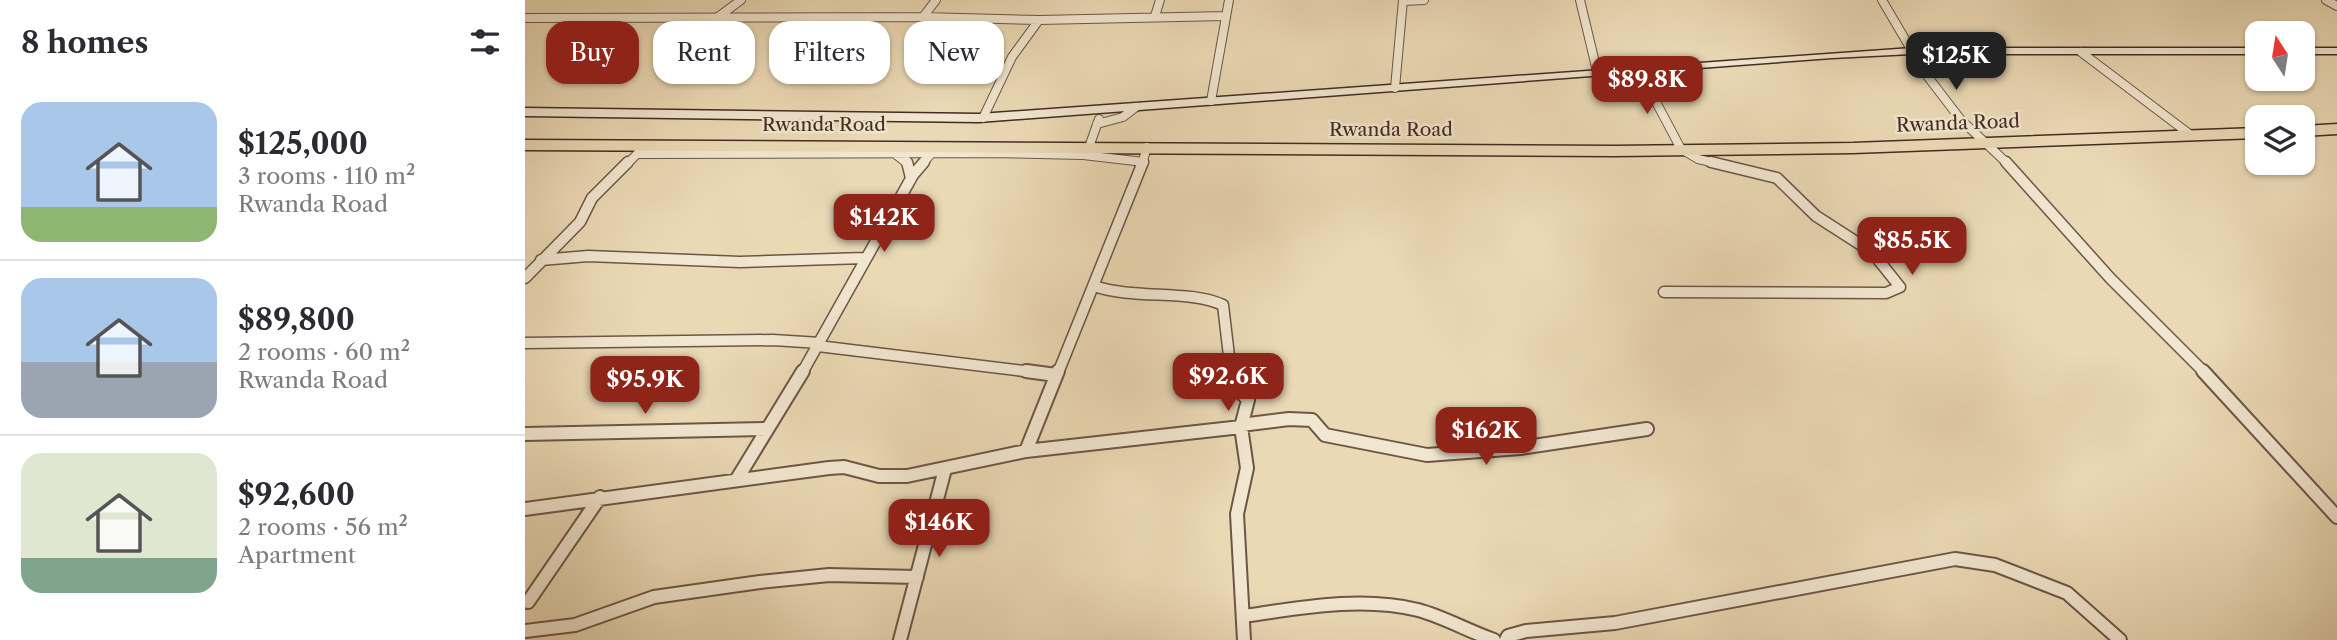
<!DOCTYPE html>
<meta charset="utf-8">
<style>
body{margin:0;font-family:"Libre Caslon Text",serif;background:#f7f7f7;color:#2b2b33;height:100vh;display:flex;flex-direction:column;font-size:26px;white-space:nowrap}
*{box-sizing:border-box;margin:0}
p{font-size:23px;color:#7c7c81}
.icon{flex:none;width:38px;height:38px;fill:none;stroke:currentColor;stroke-width:2;stroke-linecap:round;stroke-linejoin:round}
.map{position:relative;flex:1;overflow:hidden}
.details{display:flex;flex-direction:column;background:#fff;width:525px}
.details>*{flex:none}
.guide{position:absolute;left:21px;top:21px;width:665px;height:63px;display:flex;gap:14px}
.needle{width:46px;rotate:348deg}
.fabs{position:absolute;left:1720px;top:21px;display:grid;gap:14px}
.fabs a{display:grid;place-items:center;width:70px;height:70px;border-radius:14px;background:#fff;box-shadow:0 2px 5px #0004;font-size:35px}
.price{position:absolute;translate:-50% -60px;padding:0 16px;border-radius:14px;background:#8f2418;color:#fff;font-size:23px;line-height:46px;filter:drop-shadow(0 2px 4px #0008)}
.price::after{content:'';position:absolute;left:50%;top:42px;width:21px;height:16px;margin-left:-10px;background:inherit;clip-path:polygon(0 0,100% 0,50% 100%)}
.price.selected{background:#222;color:#fff}
ul{padding:0;list-style:none}
li{display:flex;align-items:center;gap:21px;height:175px;padding:0 21px}
li+li{border-top:2px solid #e1e1e2}
li span{display:grid;place-items:center;flex:none;width:196px;height:140px;border-radius:21px;color:#555}
li>.icon{margin-inline-start:auto}
span .icon{width:84px;height:84px;fill:#fffc;stroke-width:1}
li b{font-size:30px}
h2{display:flex;justify-content:space-between;align-items:center;height:84px;padding:0 21px;font-size:30px}
.pill{padding:0 24px;border-radius:21px;background:#fff;box-shadow:0 2px 5px #0004;font-size:24px;line-height:63px}
.pill.selected{background:#8f2418;color:#fff}
main{display:flex;flex:1;min-height:0}
.map>svg:first-child{display:block}
.lines{fill:none;stroke-linecap:round;stroke-linejoin:round}
.street-far2-casing{stroke:#6e5646;stroke-width:10}
.street-far1-casing{stroke:#6e5646;stroke-width:13}
.street-casing{stroke:#6e5646;stroke-width:16}
.secondary-casing{stroke:#442b21;stroke-width:3}
.highway-casing{stroke:#442b21;stroke-width:3}
.street-far2{stroke:#f1e6cf;stroke-width:8}
.street-far1{stroke:#f1e6cf;stroke-width:10}
.street{stroke:#f1e6cf;stroke-width:12}
.secondary{fill:#f1e6cf;fill-rule:evenodd}
.highway{fill:#ead9b5;fill-rule:evenodd}
.labels{text-anchor:middle;dominant-baseline:central;stroke-width:5;stroke-linejoin:round;paint-order:stroke}
.street-label{font-size:19px;fill:#442b21;stroke:#f1e6cf}
</style>
<main>
<section class="details">
<h2>8 homes<svg class="icon" aria-label="filters" viewBox="0 0 24 24"><path d="M4 7h16M4 17h16"/><circle cx="9" cy="7" r="2"/><circle cx="15" cy="17" r="2"/></svg></h2>
<ul>
<li><span style="background:linear-gradient(#a9c7e8 75%,#8fb573 0)"><svg class="icon" aria-label="home" viewBox="0 0 24 24"><path d="M3 11l9-7 9 7M6 9v11h12V9"/></svg></span><div><b>$125,000</b><p>3 rooms · 110 m²</p><p>Rwanda Road</p></div></li>
<li><span style="background:linear-gradient(#a9c7e8 60%,#9aa5b1 0)"><svg class="icon" aria-label="home" viewBox="0 0 24 24"><path d="M3 11l9-7 9 7M6 9v11h12V9"/></svg></span><div><b>$89,800</b><p>2 rooms · 60 m²</p><p>Rwanda Road</p></div></li>
<li><span style="background:linear-gradient(#dfe7d0 75%,#7fa58c 0)"><svg class="icon" aria-label="home" viewBox="0 0 24 24"><path d="M3 11l9-7 9 7M6 9v11h12V9"/></svg></span><div><b>$92,600</b><p>2 rooms · 56 m²</p><p>Apartment</p></div></li>
</ul>
</section>
<div class="map">
<svg width="1812" height="640" viewBox="0 0 1812 640">
<rect width="100%" height="100%" fill="#ead9b5"/>
<filter id="stains"><feTurbulence type="fractalNoise" baseFrequency=".00286" numOctaves="4"/><feColorMatrix values="0 0 0 0 .2 0 0 0 0 .09 0 0 0 0 .02 0 0 0 .5 -.17"/></filter>
<radialGradient id="worn" r=".72"><stop offset=".6" stop-color="#630" stop-opacity="0"/><stop offset="1" stop-color="#630" stop-opacity=".3"/></radialGradient>
<g class="lines">
<defs>
<path id="street-far2" d="M411,0L398,17L514,20
M1055,0L1072,71
M1357,0L1400,73L1436,120L1483,164
M1801,0L1812,6
M878,1L899,0
M630,16L635,0
M193,17L216,0
M0,18L398,17
M1556,52L1667,136
M1113,68L1156,149L1173,159L1195,164
M870,88L878,0
M686,101L704,0
M458,118L487,57L514,20L700,16
M572,124L598,117L611,107
M564,147L574,119
M369,153L383,164
M113,154L466,153L558,155L619,162
M102,164L117,149
M397,164L407,153
M617,164L622,147"/>
<path id="street-far1" d="M382,162L386,178
M1481,162L1585,278L1680,373
M16,260L63,256L215,262L339,258
M0,278L55,222L67,198L103,162
M569,286C610,300 663,289 698,305L706,373
M1139,292L1361,293L1375,287L1347,252L1291,216L1252,178L1186,162
M0,343L248,340L295,343
M293,346L515,373
M277,373L388,175L399,162
M533,373L618,162"/>
<path id="street" d="M501,371L531,375
M706,371L707,382L723,400L716,427L722,468L712,514L719,640
M1678,371L1812,517
M716,425L764,419L787,420L800,435L902,455L995,448L1122,429
M0,434L242,429
M501,451L533,371
M212,479L278,371
M0,509L304,468L319,467L354,476H382L501,451L716,427
M3,602L75,497
M719,616C775,608 836,596 893,610C919,617 943,631 969,640
M0,631L50,625L129,597L235,582L304,575L392,577
M375,640L420,469
M981,640L983,636L1001,631L1090,623L1430,559L1470,565L1542,593L1595,640"/>
<path id="secondary" d="M1387,48H1732V54H1387L1307,58L454,122L0,116V108L454,114Z
M1778,48H1812V54H1778Z"/>
<path id="highway" d="M1812,124V134L1778,136V126Z
M1732,128V138L1328,153L1090,156L0,150V140L1090,146L1328,143Z"/>
</defs>
<use href="#street-far2" class="street-far2-casing"/>
<use href="#street-far1" class="street-far1-casing"/>
<use href="#street" class="street-casing"/>
<use href="#secondary" class="secondary-casing"/>
<use href="#highway" class="highway-casing"/>
<use href="#street-far2" class="street-far2"/>
<use href="#street-far1" class="street-far1"/>
<use href="#street" class="street"/>
<use href="#secondary" class="secondary"/>
<use href="#highway" class="highway"/>
</g>
<g class="labels">
<g class="street-label">
<text transform="translate(1433 123) rotate(-2)">Rwanda Road</text>
<text x="299" y="124">Rwanda Road</text>
<text x="866" y="129">Rwanda Road</text>
</g>
</g>
<rect width="100%" height="100%" filter="url(#stains)"/>
<rect width="100%" height="100%" fill="url(#worn)"/>
</svg>
<div class="fabs">
<a><svg class="needle" viewBox="-14 -14 28 28"><path d="M0-13l5 13h-10z" fill="#e53935"/><path d="M0 13l5-13h-10z" fill="#7c7c81"/></svg></a>
<a><svg class="icon" aria-label="layers" viewBox="0 0 24 24"><path d="M12 4l9 5-9 5-9-5zM3 14l9 5 9-5"/></svg></a>
</div>
<b class="price selected" style="left:1431px;top:92px">$125K</b>
<b class="price" style="left:1122px;top:116px">$89.8K</b>
<b class="price" style="left:359px;top:254px">$142K</b>
<b class="price" style="left:1387px;top:277px">$85.5K</b>
<b class="price" style="left:703px;top:413px">$92.6K</b>
<b class="price" style="left:120px;top:416px">$95.9K</b>
<b class="price" style="left:961px;top:467px">$162K</b>
<b class="price" style="left:414px;top:559px">$146K</b>
<div class="guide">
<a class="pill selected">Buy</a>
<a class="pill">Rent</a>
<a class="pill">Filters</a>
<a class="pill">New</a>
</div>
</div>
</main>
